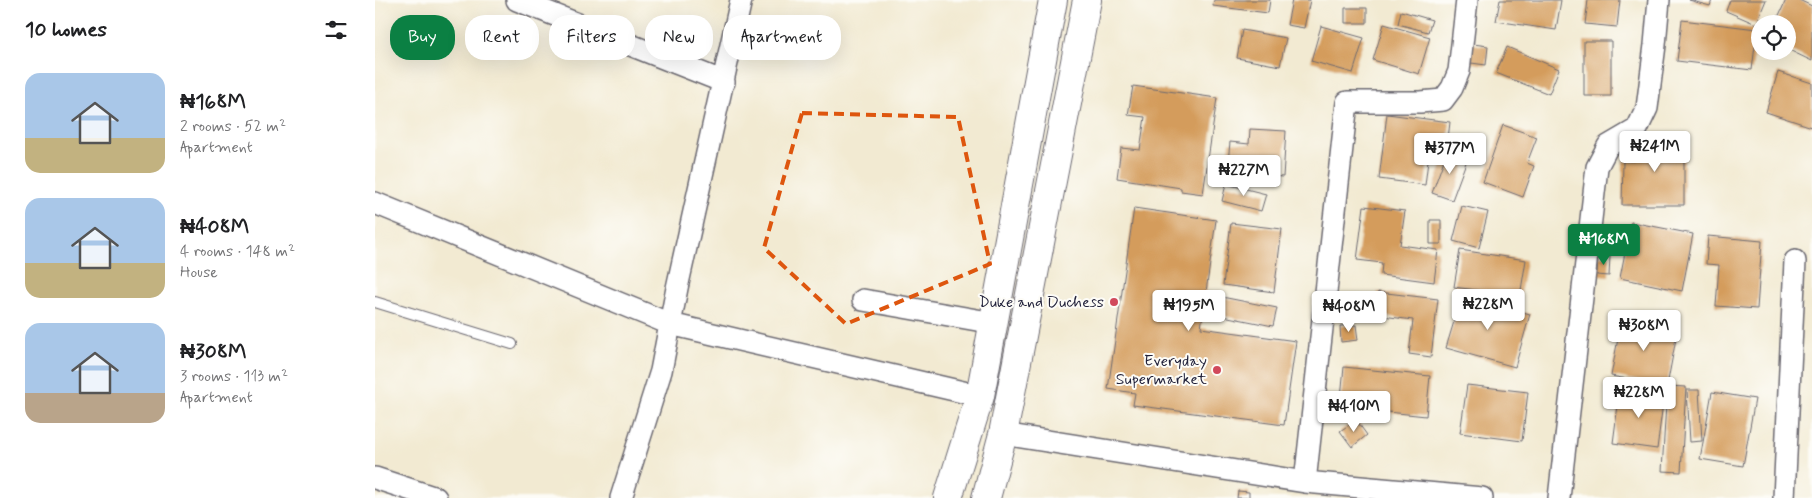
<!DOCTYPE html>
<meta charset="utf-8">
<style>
body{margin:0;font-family:Mynerve,sans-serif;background:#f6f6f6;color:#202124;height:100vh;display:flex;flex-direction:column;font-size:19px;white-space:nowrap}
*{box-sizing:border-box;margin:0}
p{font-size:16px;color:#757577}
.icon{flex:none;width:28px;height:28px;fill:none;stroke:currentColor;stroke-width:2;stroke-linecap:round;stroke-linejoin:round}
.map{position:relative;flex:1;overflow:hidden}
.drawer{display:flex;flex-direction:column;background:#fff;width:375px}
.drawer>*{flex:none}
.guide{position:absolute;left:15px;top:15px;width:475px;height:45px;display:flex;gap:10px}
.fabs{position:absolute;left:1376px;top:15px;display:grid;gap:10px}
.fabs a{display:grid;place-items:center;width:45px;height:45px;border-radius:50%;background:#fff;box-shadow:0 5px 20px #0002;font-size:25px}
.price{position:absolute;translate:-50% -42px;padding:0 11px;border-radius:5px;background:#fff;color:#222;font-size:16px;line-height:32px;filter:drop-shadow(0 1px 2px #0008)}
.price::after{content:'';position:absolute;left:50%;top:30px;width:15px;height:11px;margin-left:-8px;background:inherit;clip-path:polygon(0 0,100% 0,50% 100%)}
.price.selected{background:#0b8043;color:#fff}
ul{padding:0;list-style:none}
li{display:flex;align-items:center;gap:15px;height:125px;padding:0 25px}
li span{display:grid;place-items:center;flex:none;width:140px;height:100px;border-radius:15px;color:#555}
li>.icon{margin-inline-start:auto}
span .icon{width:60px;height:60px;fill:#fffc;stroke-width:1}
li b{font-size:21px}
h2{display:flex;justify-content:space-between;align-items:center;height:60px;padding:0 25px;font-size:21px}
.chip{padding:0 18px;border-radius:20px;background:#fff;box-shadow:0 5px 20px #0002;font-size:18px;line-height:45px}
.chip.selected{background:#0b8043;color:#fff}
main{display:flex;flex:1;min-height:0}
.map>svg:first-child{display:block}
.building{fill:#d49c5b}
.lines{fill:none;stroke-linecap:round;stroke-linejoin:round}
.lane-casing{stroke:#6b6870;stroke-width:12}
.street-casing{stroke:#6b6870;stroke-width:24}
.secondary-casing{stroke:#6b6870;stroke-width:30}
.lane{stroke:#fff;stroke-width:10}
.street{stroke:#fff;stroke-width:21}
.secondary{stroke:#fff;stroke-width:28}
.marked{fill:none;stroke:#de560e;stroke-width:4;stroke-dasharray:10 6;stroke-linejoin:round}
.poi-dot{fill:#d1495b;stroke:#fdfcf7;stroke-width:2}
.labels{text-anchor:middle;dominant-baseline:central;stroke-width:4;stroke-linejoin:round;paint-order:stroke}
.poi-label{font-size:16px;fill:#22223b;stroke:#fdfcf7;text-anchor:end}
</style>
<main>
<section class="drawer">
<h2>10 homes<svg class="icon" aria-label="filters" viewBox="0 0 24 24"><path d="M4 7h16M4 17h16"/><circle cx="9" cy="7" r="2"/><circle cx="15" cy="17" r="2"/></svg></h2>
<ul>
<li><span style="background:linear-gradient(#a9c7e8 65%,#c2b280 0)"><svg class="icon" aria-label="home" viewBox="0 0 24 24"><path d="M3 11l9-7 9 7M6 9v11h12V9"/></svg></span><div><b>₦168M</b><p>2 rooms · 52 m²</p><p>Apartment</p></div></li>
<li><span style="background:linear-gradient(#a9c7e8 65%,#c2b280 0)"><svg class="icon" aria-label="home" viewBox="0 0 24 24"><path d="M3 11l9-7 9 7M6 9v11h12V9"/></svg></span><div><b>₦408M</b><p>4 rooms · 148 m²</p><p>House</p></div></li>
<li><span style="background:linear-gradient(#a9c7e8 70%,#b9a48a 0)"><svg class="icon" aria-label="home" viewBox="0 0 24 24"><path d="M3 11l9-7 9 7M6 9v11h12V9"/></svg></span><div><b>₦308M</b><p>3 rooms · 113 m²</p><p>Apartment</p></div></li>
</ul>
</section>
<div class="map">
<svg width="1437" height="498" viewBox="0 0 1437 498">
<rect width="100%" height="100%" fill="#fdfcf7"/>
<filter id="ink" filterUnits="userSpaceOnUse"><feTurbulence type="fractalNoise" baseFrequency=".02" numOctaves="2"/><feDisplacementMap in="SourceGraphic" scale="10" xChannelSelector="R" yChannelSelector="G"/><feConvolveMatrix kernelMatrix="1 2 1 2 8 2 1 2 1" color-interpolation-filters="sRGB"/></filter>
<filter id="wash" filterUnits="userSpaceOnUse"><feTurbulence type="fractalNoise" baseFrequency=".0096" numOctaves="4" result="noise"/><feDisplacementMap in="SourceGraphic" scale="20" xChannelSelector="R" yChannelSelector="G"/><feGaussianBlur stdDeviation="1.12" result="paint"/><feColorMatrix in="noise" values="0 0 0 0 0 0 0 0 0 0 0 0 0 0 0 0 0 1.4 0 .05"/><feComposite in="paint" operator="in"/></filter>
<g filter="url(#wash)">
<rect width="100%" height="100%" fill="#f2ead2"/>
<g id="blocks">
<path class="building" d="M839,0H895L893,13L838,6Z
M917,0H935L929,28L912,25Z
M1125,0H1186L1181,30L1121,21Z
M1213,0H1245L1242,27L1210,24Z
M1314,0H1337L1335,6Z
M1355,0H1391L1381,24L1351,11Z
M1411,0H1424L1437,6V61L1412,49V24H1400Z
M970,8H992V23H970Z
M1026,11L1057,20L1053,32L1023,24Z
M1307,20L1382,29L1377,70L1302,61Z
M1009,24L1055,37L1044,74L998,60Z
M946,26L989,38L978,73L936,61Z
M867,30L911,38L905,66L862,58Z
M1209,41H1236V96H1209Z
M1091,43L1113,46L1111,65L1089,62Z
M1132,47L1184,69L1174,94L1121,73Z
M1403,72L1437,83V127L1391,112Z
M758,86L842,98L828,194L806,191V188L742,178L746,148L765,150L770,117L753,115Z
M1012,114L1075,122L1072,147L1055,145L1050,185L1004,179Z
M1128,125L1162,137L1152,163L1159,166L1148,197L1108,182Z
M875,129L911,131L908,177L852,173L855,142L874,144Z
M1260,137H1309V205H1247L1248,161H1260Z
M1073,149L1093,157L1077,200L1057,193Z
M851,184L891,194L886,211L847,201Z
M989,206L1030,211L1025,245L1063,250L1059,282L1006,275L1007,263L982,260Z
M1087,206L1113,212L1104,248L1078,241Z
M759,208L841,220L826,328L921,341L909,425L758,405L760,393L733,389Z
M1055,220H1066V244H1055Z
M1256,222L1318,234L1307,291L1245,278Z
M856,223L907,229L899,292L848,285Z
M1333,236L1387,241L1382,309L1341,306L1344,265L1331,264Z
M1085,250L1151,260L1145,296L1079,287Z
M1223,256H1235L1234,276L1222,275Z
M1003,292L1063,299L1056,357L1034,354L1038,320L1000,315Z
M1087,295L1155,314L1140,367L1071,348Z
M842,296L902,308L898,326L838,314Z
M1247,317L1303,328L1292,386L1236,376Z
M981,325L983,340L966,342L965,326Z
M969,367L1055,376L1051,416L965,407Z
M1092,385L1153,392L1147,441L1085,433Z
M1292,386L1311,387L1306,472L1287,471Z
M1245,390L1289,395L1282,449L1238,443Z
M1312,390H1324L1327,441L1315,442Z
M1337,392L1380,399L1368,466L1325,459Z
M981,420L992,435L977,447L965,431Z
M863,491L874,492V498H862Z"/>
</g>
</g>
<g filter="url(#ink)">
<use href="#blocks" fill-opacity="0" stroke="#6b6870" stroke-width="1"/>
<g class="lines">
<defs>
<path id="lane" d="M0,302L137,344"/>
<path id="street" d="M142,0L349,82
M0,203L295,324L605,396
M488,300L619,323
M628,434L930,482L1107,498
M0,478L61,498
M930,482L972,102H1045L1068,100L1077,88L1084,71L1092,0
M246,498L286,371L302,288L366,0
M1184,498L1222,167L1233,146L1262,129L1272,108L1280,45L1284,0
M1409,498L1420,261"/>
<path id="secondary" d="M573,498L605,396L678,0
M611,498L628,434L712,0"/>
</defs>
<use href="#lane" class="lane-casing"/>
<use href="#street" class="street-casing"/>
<use href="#secondary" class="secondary-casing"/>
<use href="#lane" class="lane"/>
<use href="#street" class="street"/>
<use href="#secondary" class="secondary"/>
</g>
</g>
<path class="marked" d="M427,113L583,117L615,264L471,324L389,248Z"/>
<g class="poi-dot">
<circle cx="739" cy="302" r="5"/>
<circle cx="842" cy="370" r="5"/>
</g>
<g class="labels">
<g class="poi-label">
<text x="729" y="302">Duke and Duchess</text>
<text x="832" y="361">Everyday<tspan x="832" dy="18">Supermarket</tspan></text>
</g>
</g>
</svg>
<div class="fabs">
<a><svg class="icon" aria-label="locate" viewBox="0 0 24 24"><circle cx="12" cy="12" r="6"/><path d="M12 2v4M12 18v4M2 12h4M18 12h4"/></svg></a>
</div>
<b class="price" style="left:1280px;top:173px">₦241M</b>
<b class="price" style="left:1075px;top:175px">₦377M</b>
<b class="price" style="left:869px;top:197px">₦227M</b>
<b class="price selected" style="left:1229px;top:266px">₦168M</b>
<b class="price" style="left:1113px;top:331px">₦228M</b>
<b class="price" style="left:814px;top:332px">₦195M</b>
<b class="price" style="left:974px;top:333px">₦408M</b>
<b class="price" style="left:1269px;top:352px">₦308M</b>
<b class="price" style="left:1264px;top:419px">₦228M</b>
<b class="price" style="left:979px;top:433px">₦410M</b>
<div class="guide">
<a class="chip selected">Buy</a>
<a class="chip">Rent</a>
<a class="chip">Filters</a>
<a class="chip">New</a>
<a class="chip">Apartment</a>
</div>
</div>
</main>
